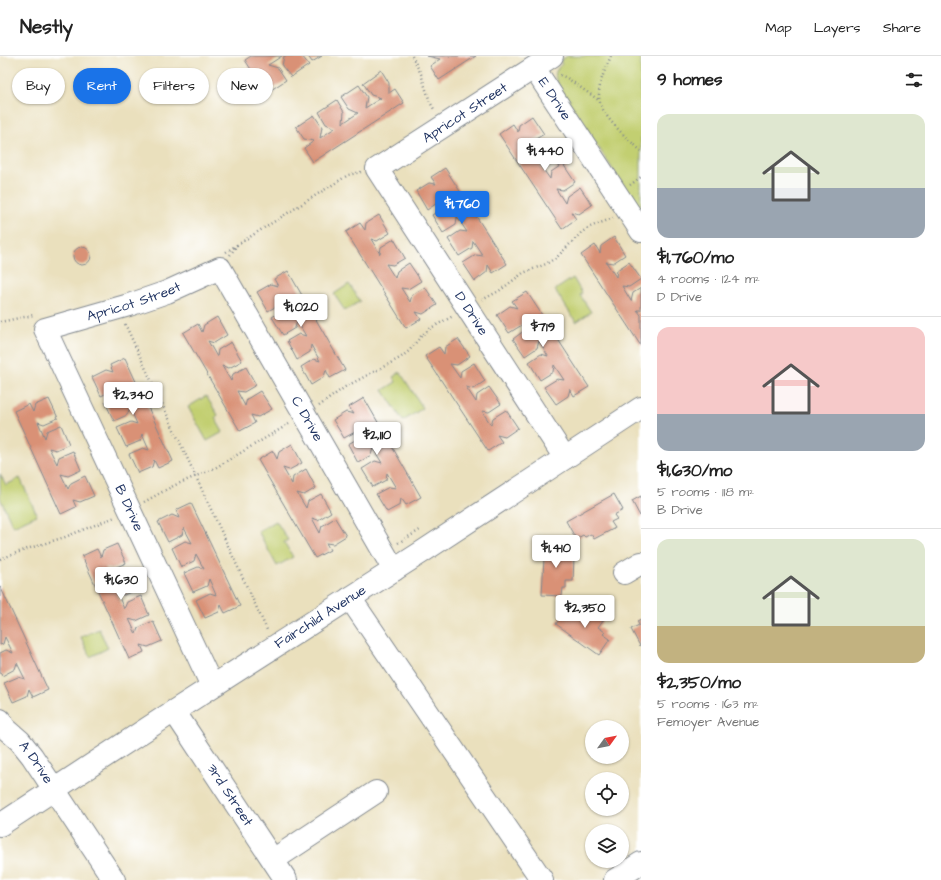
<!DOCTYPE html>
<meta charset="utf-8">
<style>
body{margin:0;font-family:"Architects Daughter",sans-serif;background:#f2f2f2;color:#222;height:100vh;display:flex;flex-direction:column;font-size:15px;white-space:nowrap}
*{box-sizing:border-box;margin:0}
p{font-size:13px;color:#767676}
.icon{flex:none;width:22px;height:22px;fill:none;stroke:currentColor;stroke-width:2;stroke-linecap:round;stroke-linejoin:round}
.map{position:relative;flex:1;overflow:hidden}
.details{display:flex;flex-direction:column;background:#fff;width:300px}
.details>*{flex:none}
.top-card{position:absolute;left:12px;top:12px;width:380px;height:36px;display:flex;gap:8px}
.needle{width:26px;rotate:57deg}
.controls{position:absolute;left:585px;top:664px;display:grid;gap:8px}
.controls a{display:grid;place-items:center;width:44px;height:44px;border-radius:50%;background:#fff;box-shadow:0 1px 3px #0004;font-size:20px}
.price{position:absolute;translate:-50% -34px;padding:0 9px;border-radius:4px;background:#fff;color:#222;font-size:13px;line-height:26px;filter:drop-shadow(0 1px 2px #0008)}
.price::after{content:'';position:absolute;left:50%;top:24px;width:12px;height:9px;margin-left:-6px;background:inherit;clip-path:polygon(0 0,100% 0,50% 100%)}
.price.current{background:#1a73e8;color:#fff}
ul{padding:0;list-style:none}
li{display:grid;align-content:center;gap:8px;height:212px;padding:0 16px}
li+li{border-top:1px solid #e0e0e0}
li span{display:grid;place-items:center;height:124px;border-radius:12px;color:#555}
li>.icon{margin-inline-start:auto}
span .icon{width:72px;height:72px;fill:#fffc;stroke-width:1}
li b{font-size:17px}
h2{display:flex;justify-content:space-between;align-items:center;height:48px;padding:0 16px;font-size:17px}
.chip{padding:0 14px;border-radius:18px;background:#fff;box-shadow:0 1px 3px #0004;font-size:14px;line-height:36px}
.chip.current{background:#1a73e8;color:#fff}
header{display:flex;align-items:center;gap:24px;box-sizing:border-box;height:56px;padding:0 20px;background:#fff;border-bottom:1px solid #e0e0e0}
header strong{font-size:19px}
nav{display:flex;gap:22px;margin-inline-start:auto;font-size:14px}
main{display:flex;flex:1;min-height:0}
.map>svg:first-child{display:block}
.green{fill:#c2cf71;stroke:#6e7f68}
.building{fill:#d99176}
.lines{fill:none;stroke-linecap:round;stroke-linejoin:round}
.minor-casing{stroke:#82888e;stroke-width:24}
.path{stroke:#82888e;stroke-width:2.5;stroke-dasharray:1 3;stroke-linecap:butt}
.minor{stroke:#fff;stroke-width:22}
.labels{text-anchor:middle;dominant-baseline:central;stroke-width:3;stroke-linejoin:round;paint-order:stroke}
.street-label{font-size:14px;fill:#1b2f5e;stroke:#fff}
</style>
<header>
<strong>Nestly</strong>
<nav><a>Map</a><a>Layers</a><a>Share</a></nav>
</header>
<main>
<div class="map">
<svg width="641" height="824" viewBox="0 0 641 824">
<rect width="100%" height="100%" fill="#fff"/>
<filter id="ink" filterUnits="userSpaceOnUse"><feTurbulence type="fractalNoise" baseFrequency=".025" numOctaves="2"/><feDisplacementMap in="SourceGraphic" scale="8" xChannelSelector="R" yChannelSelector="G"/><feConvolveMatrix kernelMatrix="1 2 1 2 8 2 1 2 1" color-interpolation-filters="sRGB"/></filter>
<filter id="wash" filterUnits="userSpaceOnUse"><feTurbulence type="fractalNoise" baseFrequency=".012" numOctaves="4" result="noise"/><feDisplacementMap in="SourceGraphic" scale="16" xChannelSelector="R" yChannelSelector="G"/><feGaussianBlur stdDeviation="0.9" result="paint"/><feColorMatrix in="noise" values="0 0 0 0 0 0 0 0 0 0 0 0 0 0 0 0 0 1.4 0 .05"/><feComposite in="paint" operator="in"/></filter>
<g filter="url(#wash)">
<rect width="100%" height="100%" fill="#eae0bd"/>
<path class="green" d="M567,0H641V157L558,29C554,20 554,15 562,8L560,5Z
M573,222L582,237L580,239L591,256L576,266L555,234Z
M349,228L360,245L345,255L334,238Z
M400,316L423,352L403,365L383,334L396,326L393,321Z
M206,340L218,359L215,362L223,376L207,385L188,351Z
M0,418L6,429L20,422L37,459L13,470L0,442Z
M276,465L288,484L284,486L293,501L277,510L258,475Z
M99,573L108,592L90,601L81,581Z"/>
<g id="blocks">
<path class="building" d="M251,0H282L268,9L278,12L286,24L268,36L260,24L261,14L254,18L245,4Z
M284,0H302L309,9L291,21L282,10Z
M308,0H322L312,6Z
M427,0H476L439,24L430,10L440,3Z
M381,14L389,27V37L395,33L404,47L313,106L304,92L314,85L304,83L296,71L314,59L322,71L320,82L335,72L326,68L319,56L337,44L344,56L343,67L358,57L349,53L341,41L359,29L367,41L365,52L381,42L371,39L363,27Z
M532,60L544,78L531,86L524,85L534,100L535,93L548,84L559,102L547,110L540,109L550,123L551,116L563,108L575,126L563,134L556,133L565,147L567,140L580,131L592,149L579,158L571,156L576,163L562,173L499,78L513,68L518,76L519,69Z
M445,112L507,208L493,217L488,209L487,216L475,225L463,207L476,199L483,200L473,185L472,192L459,200L448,183L460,175L467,176L457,161L456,169L443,177L432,159L444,151L451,152L442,138L440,145L427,154L416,135L429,127L436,128L431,121Z
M379,159L390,177L377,185L371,183L380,198L381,191L394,183L405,202L393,209L386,208L395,222L397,215L409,207L421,225L408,233L401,232L410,246L412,239L425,231L437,249L423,258L416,256L421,263L406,272L346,176L360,167L365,174L366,167Z
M614,181L625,199L613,207L606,206L616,221L617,214L629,206L641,223L629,231L622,230L631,245L633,237L641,232V254H637L641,259V290L581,199L595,189L600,197L601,190Z
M73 200a9 9 0 1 1 18 0a9 9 0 1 1-18 0Z
M288,215L345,314L330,322L326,314L324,321L311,329L301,311L314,303L320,305L311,289L310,296L297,304L287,285L299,278L306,280L297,265L295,272L283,279L272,261L285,253L292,255L283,240L282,247L268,255L257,236L271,228L278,230L274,223Z
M527,236L589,331L574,340L570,333L568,340L556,348L544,331L557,323L564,324L554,309L553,316L540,324L529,306L541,298L548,300L539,285L537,292L525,300L513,283L525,274L532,276L523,261L522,269L509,277L497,259L510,250L517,252L512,245Z
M217,261L227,279L214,287L208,285L217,301L218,294L231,286L242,305L229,312L222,310L231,325L233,318L246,311L256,329L244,336L237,335L245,350L247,343L260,335L272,353L258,361L251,359L255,367L240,375L183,277L198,268L202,276L204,269Z
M458,283L470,300L457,309L450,308L460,322L461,315L474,307L485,325L473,333L466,331L476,346L477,339L489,331L501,348L489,356L482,355L491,369L493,362L506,354L518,372L505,381L497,379L502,386L488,395L425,300L439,291L444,298L445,291Z
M125,302L173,405L158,412L154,404L152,411L138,417L129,398L143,392L149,394L142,378L140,385L126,391L117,372L131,366L137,368L130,352L127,359L114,365L105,346L118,340L125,342L118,327L116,333L101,340L92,321L106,314L113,316L110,309Z
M364,342L421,441L406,449L401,442L400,449L387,456L376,438L389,431L396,432L387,417L386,424L373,431L362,413L375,405L382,407L373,392L371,399L358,407L348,388L361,381L368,382L359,368L357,375L344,382L333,364L346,356L354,358L349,351Z
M49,343L58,362L44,368L38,366L45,382L47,375L61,369L69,388L56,394L49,392L57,408L59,401L73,395L81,414L68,420L61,418L68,433L71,427L85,420L94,440L80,446L73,444L76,451L61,458L14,355L29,348L33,356L35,349Z
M292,388L302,407L289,414L283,412L292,428L293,421L306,413L316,432L304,439L297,437L306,452L308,445L321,438L331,456L318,464L312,462L320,477L322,470L335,462L346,480L333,488L326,487L330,494L315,502L258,404L273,395L277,403L279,396Z
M614,438L623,454L614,459L617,463L611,466L615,472L594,483L591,478L585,481L583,479L576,483L566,465Z
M641,440V462L632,445Z
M191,447L240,550L225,557L221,549L219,556L205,562L196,544L210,537L216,539L209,523L207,530L193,536L184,517L198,511L204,513L196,498L194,505L181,511L172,492L185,485L192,487L184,472L182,479L168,486L158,466L172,459L179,462L176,454Z
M545,484L564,485L563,495H568L567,502H574L573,525H566V532H563L562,540L542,539Z
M117,488L126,507L112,513L105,511L113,527L115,520L128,514L137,533L124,539L117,537L124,553L127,546L141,540L149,559L136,565L129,563L136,578L138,572L153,565L162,585L148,591L141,589L144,596L129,603L82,500L97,493L101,501L103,494Z
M0,530L48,634L33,641L29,633L27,640L13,646L4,627L18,621L25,623L17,607L15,613L2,620L0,616V597L6,594L13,597L5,581L3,588L0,589Z
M585,550L604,563L598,571L605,576L603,578L610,583L599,599L556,568L566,553L571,557L573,554L579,559Z
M641,563V589L640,590L631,573L639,569L637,565Z"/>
</g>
</g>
<g filter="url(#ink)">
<use href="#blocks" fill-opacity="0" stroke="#82888e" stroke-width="1"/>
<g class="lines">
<defs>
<g id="minor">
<path id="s1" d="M552,0L377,113L565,402"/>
<path id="s2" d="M534,12L641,175"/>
<path d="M624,517L641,507"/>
<path d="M350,542L542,824"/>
<path id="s3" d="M212,630L45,273L129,249L167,236L220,212L394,514"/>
<path id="s4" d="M174,655L286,824"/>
<path id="s5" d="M0,664L5,672L20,685L32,700L114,824"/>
<path id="s6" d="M0,769L174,655L422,496L641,352"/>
<path d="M273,804L376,736"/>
<path d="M615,824L641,807"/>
</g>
</defs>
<use href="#minor" class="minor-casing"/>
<path class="path" d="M412,0L421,18L430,46L435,55
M611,0C606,12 599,25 599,39C599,60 627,81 641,95
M560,19L567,22L600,45
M630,129L641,121
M226,196L237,189
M230,199L237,189L348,119L361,116
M482,244L499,235L523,217L546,208L557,201L582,176L590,171L613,162
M0,266L34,259
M125,268L267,574
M319,350L345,331L400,302L409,295L422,279L431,272L453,260
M144,446L173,430L215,412L289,368
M398,487L420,474
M0,503L30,492L65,481L115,461"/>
<use href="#minor" class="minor"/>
</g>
</g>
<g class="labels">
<g class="street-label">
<text stroke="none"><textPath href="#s2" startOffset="37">E Drive</textPath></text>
<text transform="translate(465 57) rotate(-33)">Apricot Street</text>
<text stroke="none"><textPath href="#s3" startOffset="487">Apricot Street</textPath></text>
<text stroke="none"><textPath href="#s1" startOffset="381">D Drive</textPath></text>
<text stroke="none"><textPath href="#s3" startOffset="754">C Drive</textPath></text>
<text transform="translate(129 452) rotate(65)">B Drive</text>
<text stroke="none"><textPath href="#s6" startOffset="382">Fairchild Avenue</textPath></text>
<text stroke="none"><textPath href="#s5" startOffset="56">A Drive</textPath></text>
<text stroke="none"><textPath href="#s4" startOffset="101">3rd Street</textPath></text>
</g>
</g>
</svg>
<div class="controls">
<a><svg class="needle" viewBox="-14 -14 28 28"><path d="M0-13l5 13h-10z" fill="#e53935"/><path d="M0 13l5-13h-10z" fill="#767676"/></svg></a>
<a><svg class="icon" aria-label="locate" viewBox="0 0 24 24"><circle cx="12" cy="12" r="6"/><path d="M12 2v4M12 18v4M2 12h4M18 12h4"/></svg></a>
<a><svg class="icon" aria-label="layers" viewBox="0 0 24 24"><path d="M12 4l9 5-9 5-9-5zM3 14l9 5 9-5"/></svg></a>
</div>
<b class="price" style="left:545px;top:116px">$1,440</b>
<b class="price current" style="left:462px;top:169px">$1,760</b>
<b class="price" style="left:301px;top:272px">$1,020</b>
<b class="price" style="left:543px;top:292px">$719</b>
<b class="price" style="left:133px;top:360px">$2,340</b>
<b class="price" style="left:377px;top:400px">$2,110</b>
<b class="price" style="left:556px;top:513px">$1,410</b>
<b class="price" style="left:121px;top:545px">$1,630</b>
<b class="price" style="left:585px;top:573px">$2,350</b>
<div class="top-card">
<a class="chip">Buy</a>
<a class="chip current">Rent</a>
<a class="chip">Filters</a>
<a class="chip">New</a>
</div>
</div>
<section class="details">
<h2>9 homes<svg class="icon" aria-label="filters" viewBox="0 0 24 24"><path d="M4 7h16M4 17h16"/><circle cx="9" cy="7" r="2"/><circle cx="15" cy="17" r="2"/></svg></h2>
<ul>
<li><span style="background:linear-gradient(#dfe7d0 60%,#9aa5b1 0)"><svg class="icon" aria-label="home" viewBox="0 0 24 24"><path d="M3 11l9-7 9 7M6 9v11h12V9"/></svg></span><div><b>$1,760/mo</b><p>4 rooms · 124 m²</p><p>D Drive</p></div></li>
<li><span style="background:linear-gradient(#f6c9c9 70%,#9aa5b1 0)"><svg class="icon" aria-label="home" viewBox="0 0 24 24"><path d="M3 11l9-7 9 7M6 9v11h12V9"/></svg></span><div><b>$1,630/mo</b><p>5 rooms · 118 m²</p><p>B Drive</p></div></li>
<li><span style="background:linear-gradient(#dfe7d0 70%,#c2b280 0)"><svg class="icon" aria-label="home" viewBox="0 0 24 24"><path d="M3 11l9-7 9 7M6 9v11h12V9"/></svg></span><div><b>$2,350/mo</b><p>5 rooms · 163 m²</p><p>Femoyer Avenue</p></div></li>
</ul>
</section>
</main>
